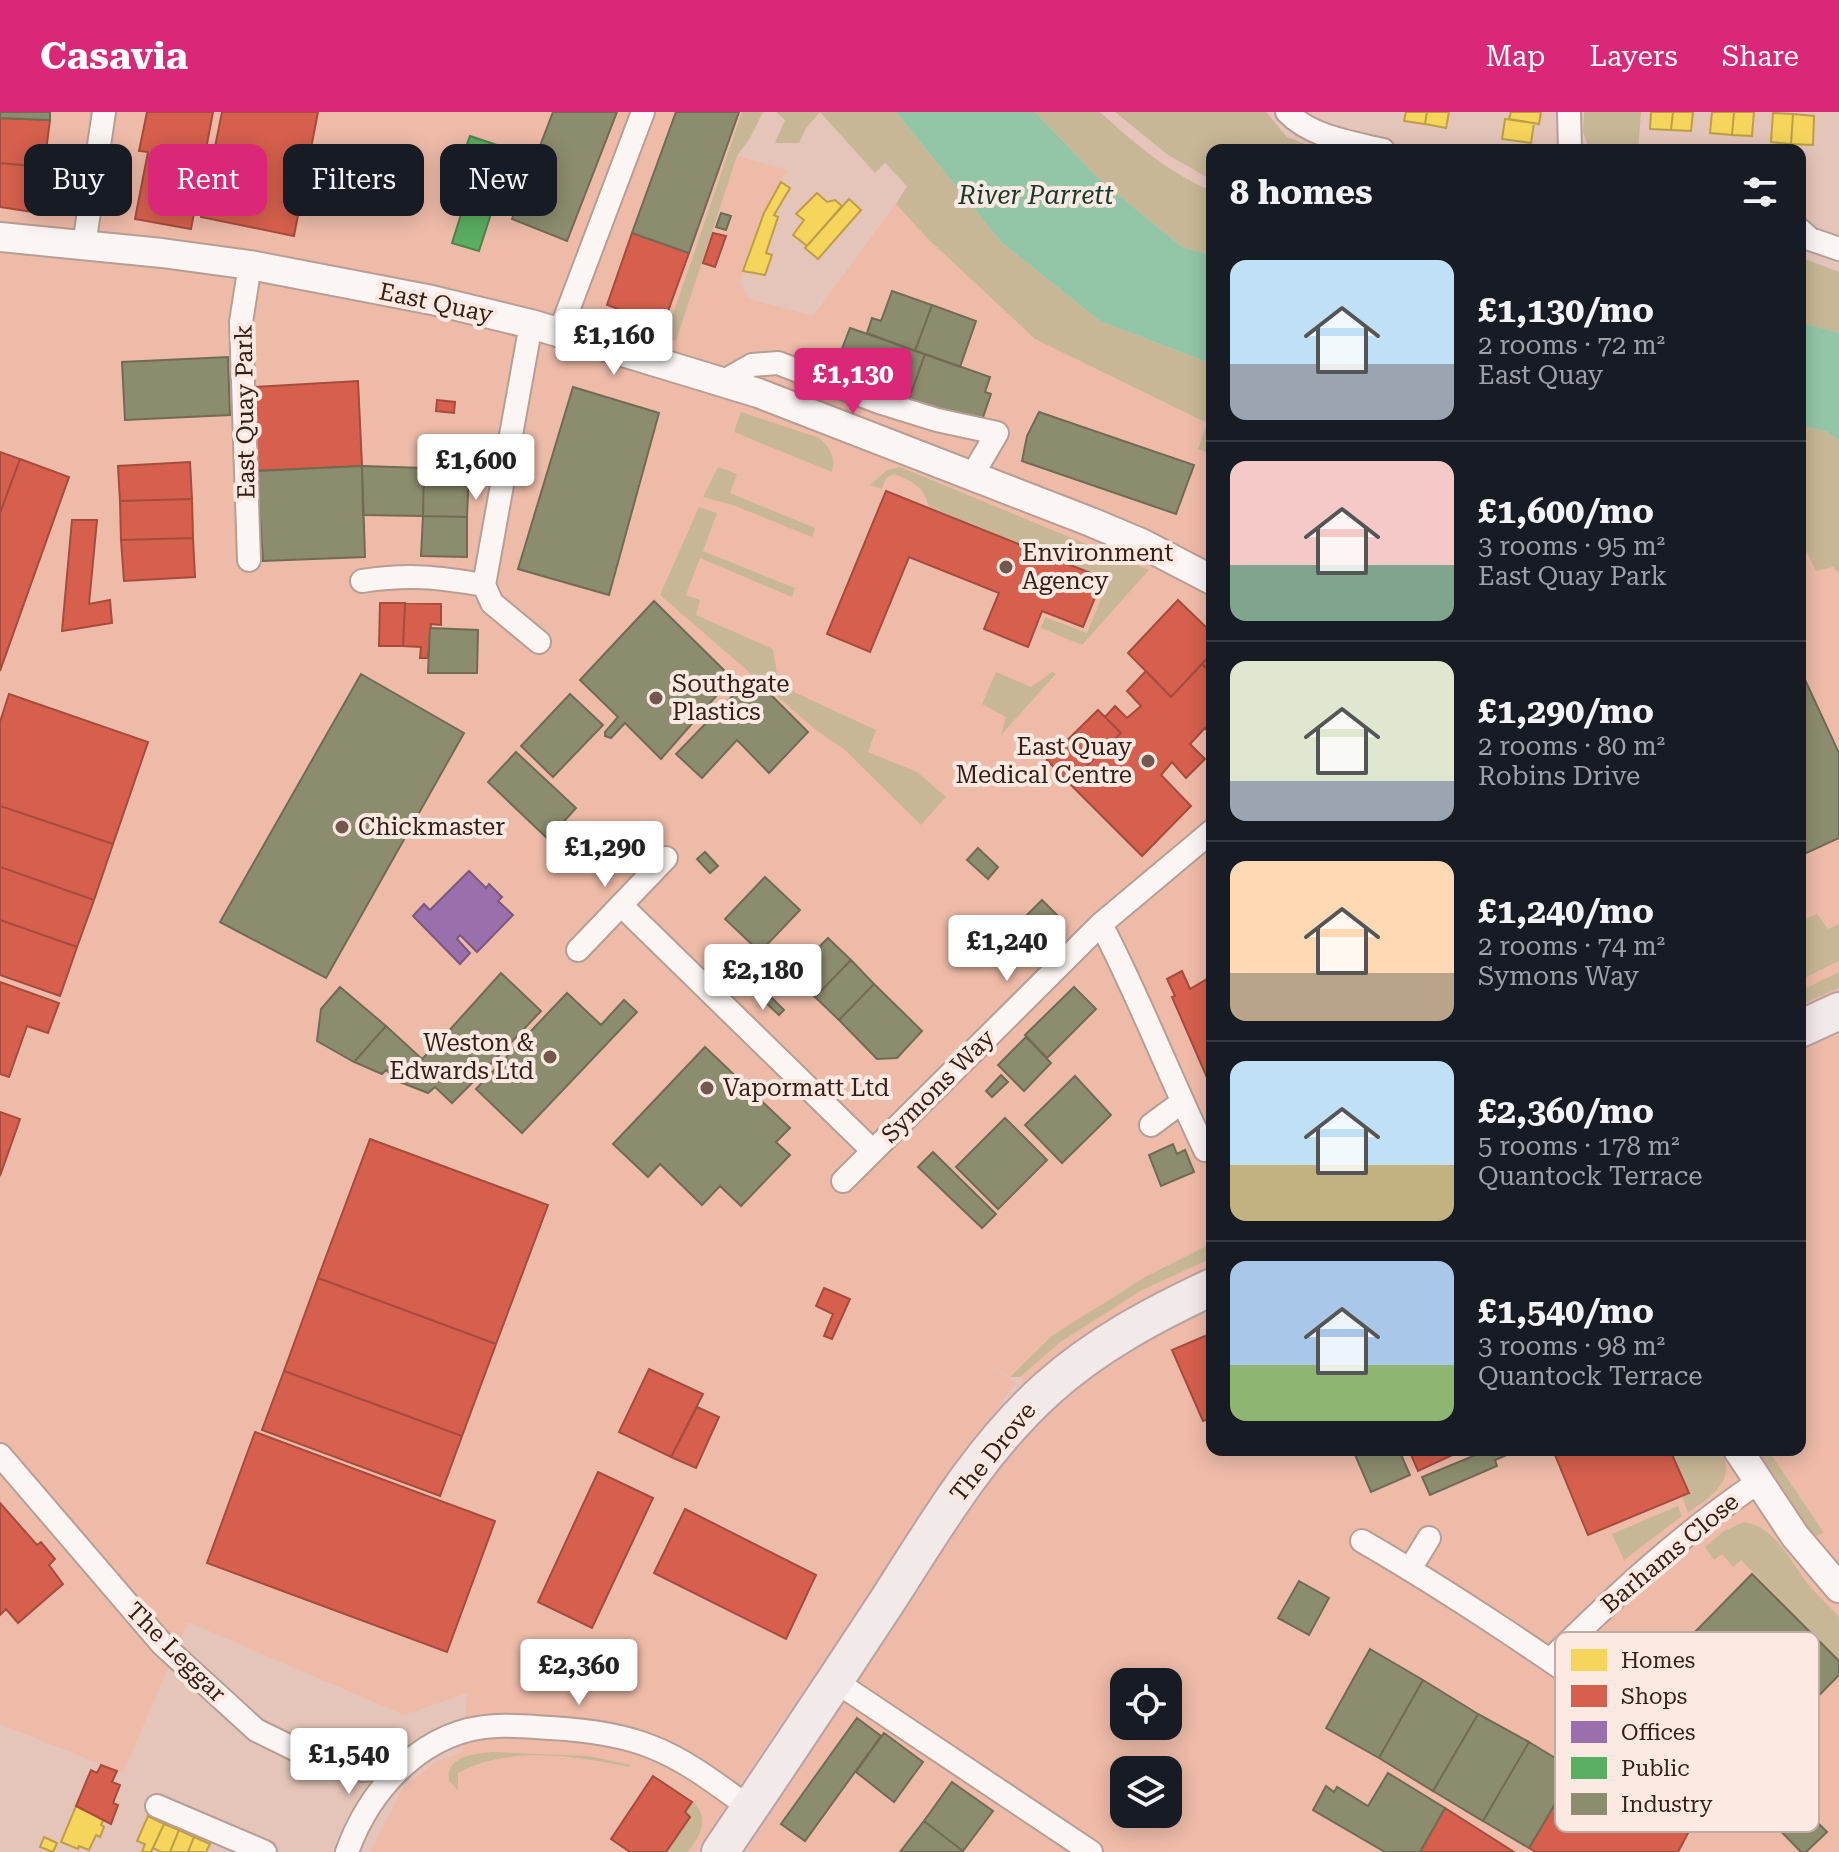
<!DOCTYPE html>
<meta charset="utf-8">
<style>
body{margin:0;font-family:"Roboto Serif",serif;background:#20242c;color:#f1f3f6;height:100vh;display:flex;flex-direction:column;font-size:30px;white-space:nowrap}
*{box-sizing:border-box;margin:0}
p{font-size:26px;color:#9ea1a6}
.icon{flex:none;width:44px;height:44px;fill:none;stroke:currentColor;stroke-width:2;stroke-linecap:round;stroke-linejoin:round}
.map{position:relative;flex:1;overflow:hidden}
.panel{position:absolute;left:1206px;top:32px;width:600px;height:1312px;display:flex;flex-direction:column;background:#171b24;border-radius:16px;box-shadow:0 4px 20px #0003}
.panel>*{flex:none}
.hud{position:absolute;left:24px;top:32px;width:760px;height:72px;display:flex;gap:16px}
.tools{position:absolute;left:1110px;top:1556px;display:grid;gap:16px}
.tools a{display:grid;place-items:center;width:72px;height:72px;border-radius:16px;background:#171b24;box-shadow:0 4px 20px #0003;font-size:40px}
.price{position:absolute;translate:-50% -68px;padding:0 18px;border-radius:8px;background:#fff;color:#222;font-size:26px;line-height:52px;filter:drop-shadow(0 2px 4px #0008)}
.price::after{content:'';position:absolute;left:50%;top:48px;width:24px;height:18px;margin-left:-12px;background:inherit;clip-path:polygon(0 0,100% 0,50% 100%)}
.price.selected{background:#db2777;color:#fff}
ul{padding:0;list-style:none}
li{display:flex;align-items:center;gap:24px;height:200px;padding:0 24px}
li+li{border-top:2px solid #363941}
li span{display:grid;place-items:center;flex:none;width:224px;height:160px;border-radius:16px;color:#555}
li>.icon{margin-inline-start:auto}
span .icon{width:96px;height:96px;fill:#fffc;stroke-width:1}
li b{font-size:34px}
h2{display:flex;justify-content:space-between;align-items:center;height:96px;padding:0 24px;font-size:34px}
.tag{padding:0 28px;border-radius:16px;background:#171b24;box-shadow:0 4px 20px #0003;font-size:28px;line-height:72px}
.tag.selected{background:#db2777;color:#fff}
header{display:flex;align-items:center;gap:48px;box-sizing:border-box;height:112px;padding:0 40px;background:#db2777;color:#fff}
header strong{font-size:38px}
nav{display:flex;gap:44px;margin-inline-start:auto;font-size:28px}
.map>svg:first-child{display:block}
.built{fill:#eebba8;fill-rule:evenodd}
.green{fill:#c8b796}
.water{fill:#93c6a6}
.homes{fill:#f6d55c;stroke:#bc9e47;stroke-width:2}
.shops{fill:#d6604d;stroke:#a54c3c;stroke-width:2}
.offices{fill:#9970ab;stroke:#7b577e;stroke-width:2}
.public{fill:#5aae61;stroke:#4f834a;stroke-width:2}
.industry{fill:#8c8c6e;stroke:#726b54;stroke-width:2}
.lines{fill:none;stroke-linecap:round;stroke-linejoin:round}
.minor-casing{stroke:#b79e95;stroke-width:26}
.tertiary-casing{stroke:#b79e95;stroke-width:32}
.primary-casing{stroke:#bba2a2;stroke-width:40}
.minor{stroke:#fbf6f4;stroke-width:22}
.tertiary{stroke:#fbf6f4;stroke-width:28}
.primary{stroke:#f2e9e9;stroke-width:36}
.poi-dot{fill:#72584f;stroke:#fbe9e2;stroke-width:3}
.labels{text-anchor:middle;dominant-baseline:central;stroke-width:8;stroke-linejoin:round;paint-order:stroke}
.street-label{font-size:24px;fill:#341e16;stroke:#fbe9e2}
.poi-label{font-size:24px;fill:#341e16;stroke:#fbe9e2;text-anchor:start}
.water-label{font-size:26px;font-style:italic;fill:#143a29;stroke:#fbe9e2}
.key{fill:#fbe9e2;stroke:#bfaca5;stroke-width:2}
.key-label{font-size:22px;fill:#341e16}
</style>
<header>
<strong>Casavia</strong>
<nav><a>Map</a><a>Layers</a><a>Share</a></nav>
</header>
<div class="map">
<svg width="1839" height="1740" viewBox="0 0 1839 1740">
<rect width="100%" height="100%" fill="#e5c5b9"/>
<path class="built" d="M0,0H742L665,226L676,229L737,44L788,58L764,101L743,159L740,172L750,187L813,204L896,92L927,126L1035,227L1207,311L1206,339L1212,348V1338H1800V403L1839,433V1740H746L962,1402L1006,1340L1052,1295L1020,1265H1010L972,1242L1016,1270L779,1614L696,1740H370L402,1678L432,1652L462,1640L467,1581L404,1603L188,1510L123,1661L0,1612ZM1124,1570H1168V1614H1124ZM1124,1658H1168V1702H1124Z"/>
<path class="green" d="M742,0H763L750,26L737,44L676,229L665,226Z
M776,0H820L806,16L799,31H775L785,8Z
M820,0H896L1001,130L1100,209L1212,252V348L1206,340L1198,337L1207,311L1035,227L927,126L896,92L907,74L885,51L875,61Z
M1035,0H1100C1134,31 1169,61 1212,79V143L1182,135L1099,67Z
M1115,0H1266L1287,25L1322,38H1212V68L1168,43Z
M1584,0H1641L1638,38H1592L1588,36L1583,19Z
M1800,145L1839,160V221L1800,210Z
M741,300L819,326C830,335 836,346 832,360L734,320Z
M1800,313L1827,320L1839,328V461L1833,455L1816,459L1800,426Z
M718,355L737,362L730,381L815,416L812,425L733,393L703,385Z
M900,355L1149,458L1082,533L1041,516L1045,505L1087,521L1109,468L929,395C924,375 913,369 894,362L886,366L882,377L870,373L887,358Z
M699,395L717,401L703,439L795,476L792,485L700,446L686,483L700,488L696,503L773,537L777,562L796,581L876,618L868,640L917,660L946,685L921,713L845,638L816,618L660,483Z
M996,560L1031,575L1052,560L1056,562L1001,623L1006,605L982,592Z
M1817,802L1828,817L1839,812V849L1800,868V809Z
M1839,860V876L1800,893V879Z
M1212,1131V1146L1140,1179L1059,1231L1020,1265H1010L1053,1223L1147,1164Z
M1670,1338H1721C1738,1369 1710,1385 1688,1401L1682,1384L1689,1381Z
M1754,1338H1768L1824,1421L1814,1425Z
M1678,1394L1682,1404L1624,1448L1612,1422Z
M1744,1410C1776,1415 1790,1449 1808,1472C1817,1483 1829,1494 1839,1505V1549L1741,1448L1733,1455L1722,1442L1714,1448L1705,1435L1724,1419Z
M492,1640L589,1644L631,1653L629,1655C577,1644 508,1633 458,1661V1678L449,1669C445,1644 474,1642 492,1640Z
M693,1689C710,1708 701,1722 688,1740H666L690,1705L685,1700Z"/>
<path class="water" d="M896,0H1035L1099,67L1182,135L1212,143V252L1100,209L1001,130Z
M1800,210L1839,221V328L1827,320L1800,313Z"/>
<path class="homes" d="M1406,0H1427L1425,12L1404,9Z
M1427,0H1449L1446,16L1425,12Z
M1511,0H1541L1539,12L1509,7Z
M1651,0H1673L1671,18L1650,17Z
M1673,0H1693L1691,19L1671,18Z
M1712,0H1734L1732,23L1710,21Z
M1734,0H1754L1752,24L1732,23Z
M1773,1L1793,2L1791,32L1771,30Z
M1793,2L1814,4L1813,33L1791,32Z
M1505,7L1534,11L1531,31L1502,27Z
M781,70L790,76L774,103L778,105L766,141L772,143L765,163L743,159L764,101Z
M817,81L827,90L835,88L842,94L807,134L793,123L804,108L796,102Z
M849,87L861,98L818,147L805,136Z
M76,1694L104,1706L101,1713L104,1715L100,1725L96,1723L89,1738L79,1734L78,1737L61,1730Z
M148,1704L164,1712L151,1740H142L145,1732L137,1729Z
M164,1712L179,1718L170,1740H161L153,1736Z
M179,1718L194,1725L188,1740H170Z
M44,1725L57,1731L53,1740L40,1735Z
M194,1725L210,1732L206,1740H188Z"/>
<path class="shops" d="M147,0H213L191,117L135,107L148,40L139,39Z
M222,0H318L294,124L201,105Z
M0,6L50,8L44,55L0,51Z
M0,51L51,56L46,102L0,95Z
M632,121L689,141L663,213L607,193Z
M713,121L726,124L715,155L703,151Z
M358,269L362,354L257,359L253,275Z
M437,288L455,290L454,301L436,299Z
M0,340L20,347L0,401Z
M20,347L69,365L0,559V401Z
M190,350L192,387L120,389L118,354Z
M886,379L1103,466L1083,515L1042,499L1028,535L984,517L999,481L909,445L870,540L827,522Z
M192,387L193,426L121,428L120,389Z
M72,408H97L89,492L110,488L112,511L62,519Z
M193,426L195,465L124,469L121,428Z
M1178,488L1212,521V541L1171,585L1128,541Z
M380,491H405L403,534H379Z
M405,491L441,492V513L431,512L428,546H420L421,535L403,534Z
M1212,541V562L1202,552Z
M1202,552L1212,562V624L1205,616L1190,632L1205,647L1186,666L1172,650L1161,663L1191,694L1142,744L1069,671L1121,621L1105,605L1115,594L1127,606L1141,594L1127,579L1146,559L1171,585Z
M9,582L148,630L113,732L0,694V610Z
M1098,598L1121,621L1069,671L1047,648Z
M0,694L113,732L94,788L0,755Z
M0,755L94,788L77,835L0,808Z
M0,808L77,835L60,884L0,863Z
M1182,859L1190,877L1212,864V977L1172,885L1175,884L1167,867Z
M0,870L59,891L48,921L27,914L9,965L0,962Z
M0,1000L20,1007L0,1064Z
M370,1027L548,1093L496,1232L318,1166Z
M318,1166L496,1232L462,1324L284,1259Z
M824,1176L850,1187L832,1227L824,1224L833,1202L816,1194Z
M1212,1221V1306L1203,1309L1172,1238Z
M649,1257L703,1282L671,1345L619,1320Z
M284,1259L462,1324L440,1384L262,1318Z
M697,1295L719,1305L696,1356L671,1345Z
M255,1320L495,1409L447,1540L207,1451Z
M1409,1338H1463L1418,1359Z
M1553,1338H1670L1689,1381L1588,1423Z
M598,1360L653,1386L592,1516L538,1490Z
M0,1391L37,1433L41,1430L55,1447L49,1453L63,1472L18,1511L6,1497L0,1503Z
M685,1397L816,1463L786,1527L654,1461Z
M101,1653L117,1659L112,1670L120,1673L113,1691L118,1693L111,1712L76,1694L91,1658L97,1661Z
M1575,1658L1625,1688L1635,1671L1696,1706L1678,1740H1536L1529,1736Z
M653,1664L692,1690L685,1700L690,1705L666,1740H630L611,1727Z
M1445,1696L1514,1740H1420Z"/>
<path class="offices" d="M469,759L486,776L489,772L502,785L498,789L513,803L477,840L460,823L457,827L470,841L460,852L413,804L424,792L430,798Z"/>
<path class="public" d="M470,24L512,38L498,82L489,79L488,83L496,86L479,139L452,131L469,77L478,80L479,76L454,68Z"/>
<path class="industry" d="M0,0H50V8L0,6Z
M553,0H617L567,129L512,107Z
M676,0H739L689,141L632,121Z
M721,101L731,104L726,118L716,115Z
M892,179L932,193L915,239L867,221L872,206L881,209Z
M932,193L976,209L960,255L915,239Z
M850,216L925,242L909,287L833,260Z
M925,242L990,265L985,280L991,282L981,311L909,287Z
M228,245L230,303L125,308L122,250Z
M573,275L659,301L609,483L518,457Z
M1039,300L1194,353L1176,402L1022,349L1027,324Z
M362,354L424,356L423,404L363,403Z
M362,354L365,445L263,449L257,359Z
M424,356L469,358L467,405L423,404Z
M423,404L467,405V445L421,444Z
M654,489L732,566L661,647L625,611L611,626L605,624V620L618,605L580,568Z
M430,516L478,518L477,561H428Z
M1800,557L1839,641V726L1800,744Z
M361,562L464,621L326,866L220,810Z
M752,564L808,620L769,661L737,628L702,666L676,642Z
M570,582L603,613L553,665L521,634Z
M516,640L576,696L548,727L488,670Z
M590,715L618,743L610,751L582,724Z
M978,736L998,755L988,767L967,748Z
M705,740L718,754L710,761L697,747Z
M765,765L800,798L760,840L725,807Z
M1042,788L1059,805L1017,847L1000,830Z
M828,826L851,848L815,885L792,862Z
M851,848L874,872L839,908L815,885Z
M501,861L541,899L485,958L446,922Z
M874,872L922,919L897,946L877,947L839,908Z
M340,875L386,914L354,950L317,929L321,897Z
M1074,875L1096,897L1047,946L1025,923Z
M567,881L601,913L624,888L637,900L522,1021L476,977Z
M770,884L784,898L779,903L765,890Z
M386,914L422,947L400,970L386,958L382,962L354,950Z
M446,922L485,958L452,991L435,975L428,981L400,970Z
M1026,925L1051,951L1024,979L998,953Z
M705,935L790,1016L776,1030L790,1043L741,1094L720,1074L702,1093L660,1052L648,1065L613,1032Z
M1001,963L1008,970L992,985L986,979Z
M1075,964L1111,1003L1062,1051L1025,1013Z
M1005,1006L1047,1048L998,1097L956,1055Z
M1173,1032L1177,1042L1185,1038L1194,1060L1161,1074L1149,1043Z
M933,1040L996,1102L982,1116L918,1055Z
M1353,1338H1399L1410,1363L1371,1380Z
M1488,1338H1507L1509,1342L1495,1348L1497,1354L1430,1383L1422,1365Z
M1752,1462L1839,1549V1563L1785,1618L1691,1524Z
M1299,1469L1329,1486L1309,1523L1278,1506Z
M1370,1537L1423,1568L1379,1646L1326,1616Z
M1423,1568L1478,1602L1433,1679L1379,1646Z
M1478,1602L1529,1630L1483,1709L1433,1679Z
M857,1606L881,1624L805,1729L781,1712Z
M884,1621L923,1650L894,1690L856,1660Z
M1529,1630L1575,1658L1529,1736L1483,1709Z
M1388,1661L1445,1696L1420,1740H1385L1313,1698L1326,1674L1334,1680L1337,1675L1368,1694Z
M952,1670L993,1699L963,1739L924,1709Z
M1790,1683L1827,1720L1806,1740H1801L1768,1706Z
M924,1709L963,1739L962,1740H900Z"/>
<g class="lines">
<defs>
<path id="minor" d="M1287,0C1311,25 1350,30 1383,38
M1569,0L1570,38
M1800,118L1810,127L1839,137
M84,133L104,0
M531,212L484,473L492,491L539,530
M559,222L643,0
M724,269L752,253L778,251L879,290L937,308L997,321L973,362
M249,448L241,210L250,153
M362,469C409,462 437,465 484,473
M621,793L873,1039
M1101,812C1139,885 1169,963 1205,1038
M578,838L666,746
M1151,1013L1182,990
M843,1069L1101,812L1212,719
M0,1343L163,1533L256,1618L315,1647L363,1658L399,1656
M1362,1429C1464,1488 1560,1555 1656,1621
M1410,1457L1429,1426
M1550,1548C1615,1484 1681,1422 1757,1371
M835,1569L1091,1740
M157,1694L265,1740
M347,1740C370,1676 424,1617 496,1614C514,1613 533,1615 551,1616C585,1618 620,1622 652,1635C688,1649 719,1674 750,1696"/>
<path id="tertiary" d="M0,125L162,141L250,153L432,188L531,212L758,281L1091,410L1141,431L1212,468
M1738,1338L1795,1424L1839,1476"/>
<path id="primary" d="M1800,917L1839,899
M720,1740C777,1656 833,1572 888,1488C936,1413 981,1336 1048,1276C1096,1233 1154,1202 1212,1175"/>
</defs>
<use href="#minor" class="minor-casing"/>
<use href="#tertiary" class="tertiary-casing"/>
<use href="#primary" class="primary-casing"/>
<use href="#minor" class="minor"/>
<use href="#tertiary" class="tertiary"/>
<use href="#primary" class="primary"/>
</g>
<g class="poi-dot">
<circle cx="1006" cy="455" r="8"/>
<circle cx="656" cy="586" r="8"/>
<circle cx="1148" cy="649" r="8"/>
<circle cx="342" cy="715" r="8"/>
<circle cx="550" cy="945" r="8"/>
<circle cx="707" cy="976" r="8"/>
</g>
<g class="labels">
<g class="street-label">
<text transform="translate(436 191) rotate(12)">East Quay</text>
<text transform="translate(245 300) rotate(-91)">East Quay Park</text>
<text transform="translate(938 974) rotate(-45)">Symons Way</text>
<text transform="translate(993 1340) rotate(-51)">The Drove</text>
<text transform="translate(1670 1441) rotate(-40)">Barhams Close</text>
<text transform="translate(176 1540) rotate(45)">The Leggar</text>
</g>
<g class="poi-label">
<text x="1022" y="441">Environment<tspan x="1022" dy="28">Agency</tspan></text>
<text x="672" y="572">Southgate<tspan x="672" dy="28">Plastics</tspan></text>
<text x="1132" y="635" text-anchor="end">East Quay<tspan x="1132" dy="28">Medical Centre</tspan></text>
<text x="358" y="715">Chickmaster</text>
<text x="534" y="931" text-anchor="end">Weston &amp;<tspan x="534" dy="28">Edwards Ltd</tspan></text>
<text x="723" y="976">Vapormatt Ltd</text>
</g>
<g class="water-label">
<text x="1036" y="83">River Parrett</text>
</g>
</g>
<rect x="1555" y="1520" width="264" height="200" rx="12" class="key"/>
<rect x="1571" y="1537" width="36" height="22" fill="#f6d55c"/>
<rect x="1571" y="1573" width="36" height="22" fill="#d6604d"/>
<rect x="1571" y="1609" width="36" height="22" fill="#9970ab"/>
<rect x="1571" y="1645" width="36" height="22" fill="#5aae61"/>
<rect x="1571" y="1681" width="36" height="22" fill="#8c8c6e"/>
<g class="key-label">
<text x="1621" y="1556">Homes</text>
<text x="1621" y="1592">Shops</text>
<text x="1621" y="1628">Offices</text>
<text x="1621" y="1664">Public</text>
<text x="1621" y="1700">Industry</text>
</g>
</svg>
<div class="tools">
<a><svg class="icon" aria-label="locate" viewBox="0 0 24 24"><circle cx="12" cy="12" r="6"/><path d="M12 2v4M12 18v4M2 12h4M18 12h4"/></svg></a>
<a><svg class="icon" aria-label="layers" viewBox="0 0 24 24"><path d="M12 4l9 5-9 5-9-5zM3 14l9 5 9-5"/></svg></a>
</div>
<b class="price" style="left:614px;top:265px">£1,160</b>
<b class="price selected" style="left:853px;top:304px">£1,130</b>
<b class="price" style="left:476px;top:390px">£1,600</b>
<b class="price" style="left:605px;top:777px">£1,290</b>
<b class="price" style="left:1007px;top:871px">£1,240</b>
<b class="price" style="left:763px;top:900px">£2,180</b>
<b class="price" style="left:579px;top:1595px">£2,360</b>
<b class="price" style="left:349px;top:1684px">£1,540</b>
<div class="hud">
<a class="tag">Buy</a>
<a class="tag selected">Rent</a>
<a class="tag">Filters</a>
<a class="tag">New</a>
</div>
<section class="panel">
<h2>8 homes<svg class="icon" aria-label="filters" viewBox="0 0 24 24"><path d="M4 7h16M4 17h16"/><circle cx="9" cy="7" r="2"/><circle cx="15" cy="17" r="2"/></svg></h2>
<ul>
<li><span style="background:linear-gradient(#bfe0f5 65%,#9aa5b1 0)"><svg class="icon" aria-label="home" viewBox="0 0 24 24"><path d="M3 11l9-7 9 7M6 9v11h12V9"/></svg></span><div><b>£1,130/mo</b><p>2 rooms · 72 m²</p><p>East Quay</p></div></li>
<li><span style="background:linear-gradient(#f6c9c9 65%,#7fa58c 0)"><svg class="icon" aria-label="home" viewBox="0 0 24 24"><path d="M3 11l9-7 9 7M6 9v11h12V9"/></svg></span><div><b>£1,600/mo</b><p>3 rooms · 95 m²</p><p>East Quay Park</p></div></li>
<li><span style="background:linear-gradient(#dfe7d0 75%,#9aa5b1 0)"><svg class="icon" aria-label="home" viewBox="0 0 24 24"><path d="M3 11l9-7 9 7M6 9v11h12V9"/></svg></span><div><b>£1,290/mo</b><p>2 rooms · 80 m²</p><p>Robins Drive</p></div></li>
<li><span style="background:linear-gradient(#ffd9b3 70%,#b9a48a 0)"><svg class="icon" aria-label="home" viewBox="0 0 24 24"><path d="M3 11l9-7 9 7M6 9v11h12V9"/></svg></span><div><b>£1,240/mo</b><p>2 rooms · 74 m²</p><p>Symons Way</p></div></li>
<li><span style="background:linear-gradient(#bfe0f5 65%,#c2b280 0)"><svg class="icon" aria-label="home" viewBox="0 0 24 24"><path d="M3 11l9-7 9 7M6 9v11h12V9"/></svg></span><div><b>£2,360/mo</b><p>5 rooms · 178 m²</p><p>Quantock Terrace</p></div></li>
<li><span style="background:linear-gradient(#a9c7e8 65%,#8fb573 0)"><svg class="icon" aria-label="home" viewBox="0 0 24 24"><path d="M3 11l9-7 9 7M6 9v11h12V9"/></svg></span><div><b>£1,540/mo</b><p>3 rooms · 98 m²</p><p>Quantock Terrace</p></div></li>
</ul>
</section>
</div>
